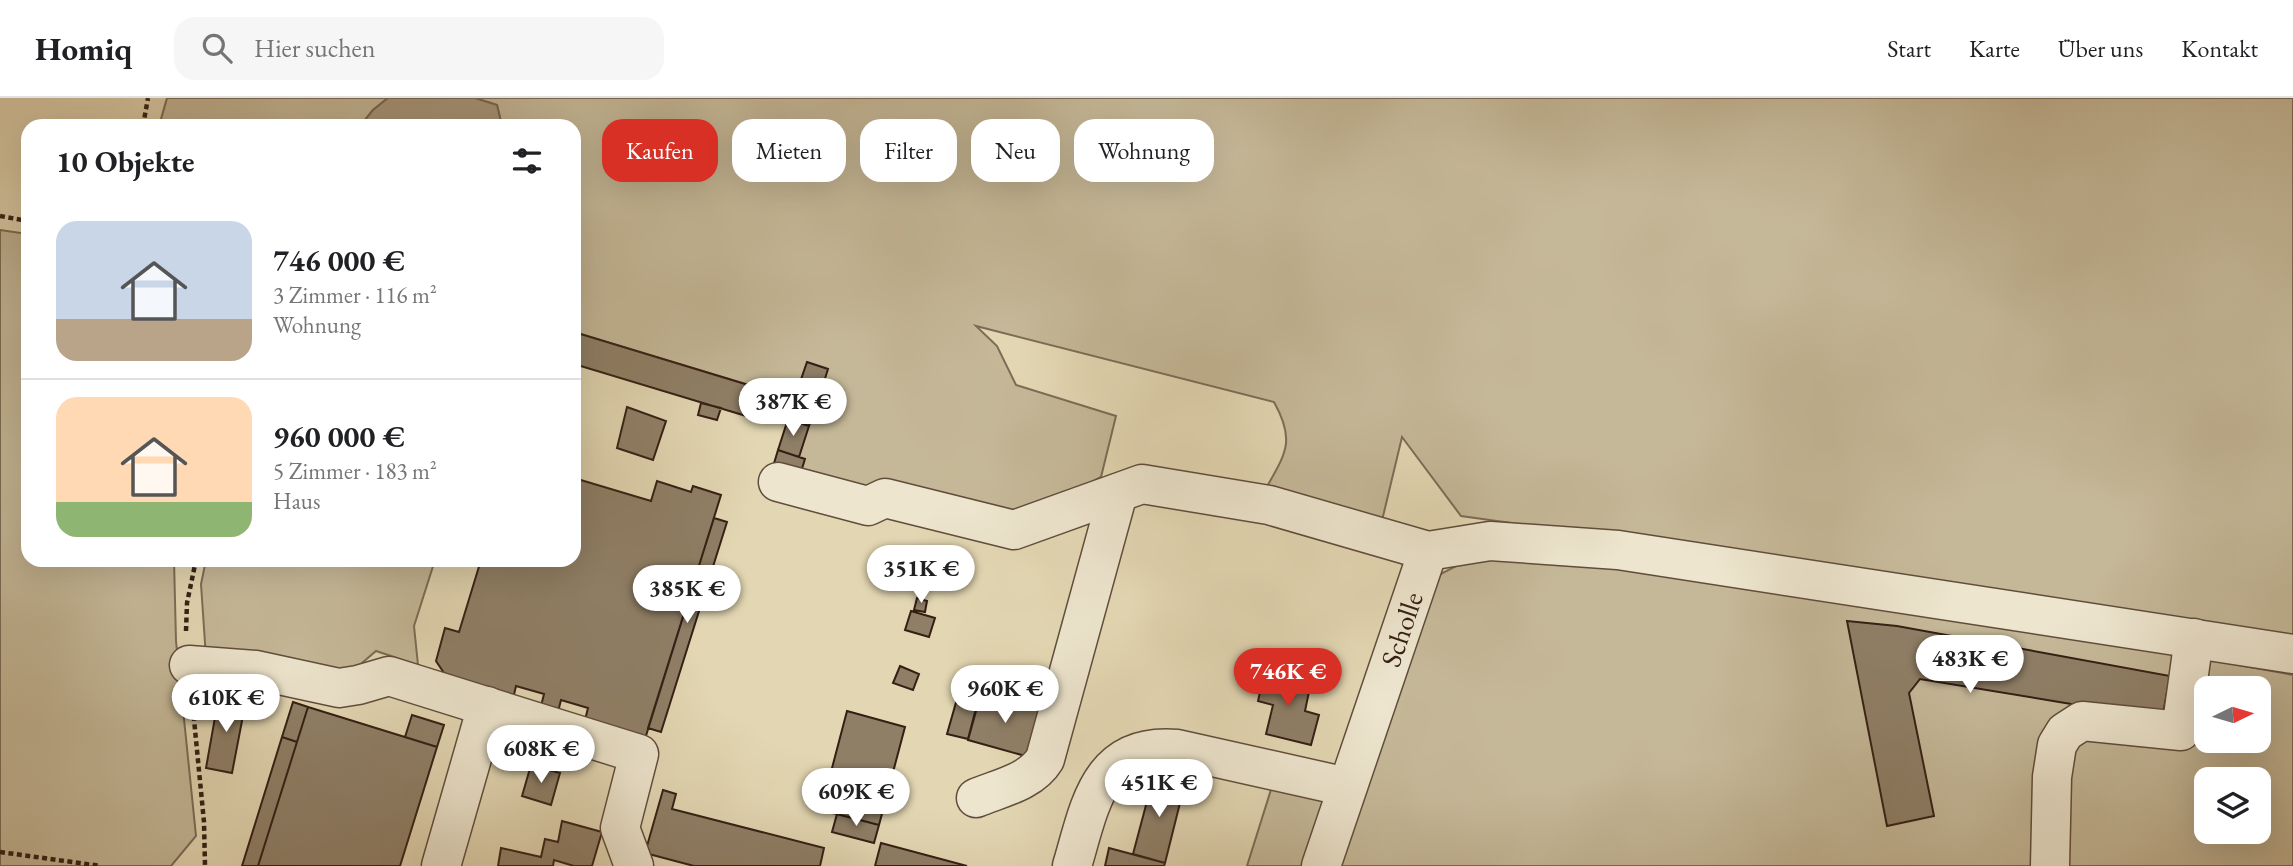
<!DOCTYPE html>
<html lang="de">
<meta charset="utf-8">
<style>
body{margin:0;font-family:"EB Garamond",serif;background:#f6f6f6;color:#202124;height:100vh;display:flex;flex-direction:column;font-size:26px;white-space:nowrap}
*{box-sizing:border-box;margin:0}
p{font-size:23px;color:#757577}
.icon{flex:none;width:38px;height:38px;fill:none;stroke:currentColor;stroke-width:2;stroke-linecap:round;stroke-linejoin:round}
.map{position:relative;flex:1;overflow:hidden}
.panel{position:absolute;left:21px;top:21px;width:560px;height:448px;display:flex;flex-direction:column;background:#fff;border-radius:21px;box-shadow:0 7px 28px #0002}
.panel>*{flex:none}
.hud{position:absolute;left:602px;top:21px;width:665px;height:63px;display:flex;gap:14px}
.needle{width:46px;rotate:85deg}
.buttons{position:absolute;left:2194px;top:578px;display:grid;gap:14px}
.buttons a{display:grid;place-items:center;width:77px;height:77px;border-radius:14px;background:#fff;box-shadow:0 7px 28px #0002;font-size:35px}
.price{position:absolute;translate:-50% -60px;padding:0 16px;border-radius:24px;background:#fff;color:#222;font-size:23px;line-height:46px;filter:drop-shadow(0 2px 4px #0008)}
.price::after{content:'';position:absolute;left:50%;top:42px;width:21px;height:16px;margin-left:-10px;background:inherit;clip-path:polygon(0 0,100% 0,50% 100%)}
.price.current{background:#d93025;color:#fff}
ul{padding:0;list-style:none}
li{display:flex;align-items:center;gap:21px;height:175px;padding:0 35px}
li+li{border-top:2px solid #e0e0e0}
li span{display:grid;place-items:center;flex:none;width:196px;height:140px;border-radius:21px;color:#555}
li>.icon{margin-inline-start:auto}
span .icon{width:84px;height:84px;fill:#fffc;stroke-width:1}
li b{font-size:30px}
h2{display:flex;justify-content:space-between;align-items:center;height:84px;padding:0 35px;font-size:30px}
.chip{padding:0 24px;border-radius:21px;background:#fff;box-shadow:0 7px 28px #0002;font-size:24px;line-height:63px}
.chip.current{background:#d93025;color:#fff}
header{display:flex;align-items:center;gap:42px;box-sizing:border-box;height:98px;padding:0 35px;background:#fff;border-bottom:2px solid #e0e0e0}
header strong{font-size:33px}
nav{display:flex;gap:38px;margin-inline-start:auto;font-size:24px}
.search{width:490px;height:63px;background:#f6f6f6;display:flex;align-items:center;gap:18px;box-sizing:border-box;padding:0 24px;border-radius:21px;color:#757577;font-size:26px}
.map>svg:first-child{display:block}
.green{fill:#c5b898;stroke:#7c6c56;stroke-width:2;fill-rule:evenodd}
.water{fill:#a8987d;stroke:#7a6853;stroke-width:2}
.building{fill:#8f7f67;stroke:#341f14;stroke-width:2}
.lines{fill:none;stroke-linecap:round;stroke-linejoin:round}
.minor-casing{stroke:#604d3c;stroke-width:41}
.path{stroke:#341f14;stroke-width:4.5;stroke-dasharray:5 3.5;stroke-linecap:butt}
.minor{stroke:#ede5ce;stroke-width:38}
.labels{text-anchor:middle;dominant-baseline:central;stroke-width:5;stroke-linejoin:round;paint-order:stroke}
.street-label{font-size:28px;fill:#341f14;stroke:#ede5ce}
</style>
<header>
<strong>Homiq</strong>
<div class="search"><svg class="icon" aria-label="search" viewBox="0 0 24 24"><circle cx="10" cy="10" r="6"/><path d="M15 15l6 6"/></svg>Hier suchen</div>
<nav><a>Start</a><a>Karte</a><a>Über uns</a><a>Kontakt</a></nav>
</header>
<div class="map">
<svg width="2293" height="768" viewBox="0 0 2293 768">
<rect width="100%" height="100%" fill="#e3d7b3"/>
<filter id="stains"><feTurbulence type="fractalNoise" baseFrequency=".00286" numOctaves="4"/><feColorMatrix values="0 0 0 0 .2 0 0 0 0 .09 0 0 0 0 .02 0 0 0 .5 -.17"/></filter>
<radialGradient id="worn" r=".72"><stop offset=".6" stop-color="#630" stop-opacity="0"/><stop offset="1" stop-color="#630" stop-opacity=".3"/></radialGradient>
<path class="green" d="M167,0H388L373,12L360,28H159Z
M475,0H2293V546L1848,472L1461,418L1402,339L1380,431L1264,394C1284,357 1297,345 1274,304L976,228L997,248L1016,287L1116,318L1101,379L1013,425L799,380L797,293L755,289L574,234V28H502L497,7Z
M0,132L28,136V462H139L141,464L174,462L176,543L196,738L171,768H0Z
M1512,453L1752,478L2293,577V768H1247L1274,682L1333,692L1427,483L1462,465ZM2207,590H2259V642H2207ZM2207,681H2259V733H2207Z
M206,462H435L414,528L418,567L376,553L340,584L206,560L201,486Z"/>
<path class="water" d="M388,0H475L497,7L502,28H360L373,12Z"/>
<path class="building" d="M574,234L755,289L746,318L574,266Z
M807,264L828,271L819,300L797,293Z
M797,293L819,300L809,328L788,321Z
M701,305L721,310L717,322L698,317Z
M627,309L666,323L653,362L617,350Z
M788,321L809,328L799,359L778,352Z
M778,352L805,361L799,380L772,372Z
M574,380L651,403L657,383L691,394L693,388L721,397L645,641L585,622L588,610L561,602L558,614L541,608L544,596L516,588L513,601L453,581V578L444,575L436,563L445,530L459,534L481,462H574Z
M714,420L727,424L661,634L648,630Z
M917,500L927,503L925,514L914,512Z
M911,513L935,520L929,539L905,532Z
M1847,523L1897,528L2170,578L2162,621L1920,581L1909,595L1934,718L1887,728Z
M900,568L919,576L913,592L893,585Z
M1265,572L1311,584L1305,613L1319,617L1311,647L1266,636L1273,607L1258,603Z
M959,594L979,599L968,641L947,636Z
M981,595L1043,612L1029,659L968,642Z
M219,597L246,602L232,675L206,670Z
M293,604L308,609L297,644L282,639Z
M308,609L437,649L400,768H258Z
M847,613L905,629L879,727L821,712Z
M412,617L444,627L437,649L405,639Z
M282,639L297,644L258,768H242Z
M531,667L560,675L551,707L522,698Z
M1154,677L1185,685L1165,765L1133,756Z
M663,692L676,696L672,711L824,750L820,768H694L645,755Z
M837,716L879,727L874,745L832,734Z
M562,723L602,734L592,768H574L554,762L553,768H498L501,750L541,759L545,741L558,744Z
M881,745L967,768H875Z
M1109,750L1165,765L1164,768H1105Z"/>
<g class="lines">
<defs>
<g id="minor">
<path d="M778,384L868,408L885,400L1014,432L1142,386L1269,407L1428,453L1490,443L1618,452L2293,556"/>
<path d="M189,567L256,572L339,590L358,587L389,578L639,656L620,730L634,768"/>
<path d="M976,700C1000,690 1031,684 1045,661L1118,395"/>
<path d="M441,768L487,608"/>
<path d="M1072,768C1090,708 1098,644 1177,651L1347,689"/>
<path id="s1" d="M1321,768L1428,453"/>
<path d="M2050,768L2052,679L2057,647L2065,634L2082,623L2181,633L2194,540"/>
</g>
</defs>
<use href="#minor" class="minor-casing"/>
<path class="path" d="M143,28L148,0
M0,118L28,123
M186,533L187,505L196,462
M192,601L204,724L205,768
M0,754L101,768"/>
<use href="#minor" class="minor"/>
</g>
<g class="labels">
<g class="street-label">
<text stroke="none"><textPath href="#s1" startOffset="250">Scholle</textPath></text>
</g>
</g>
<rect width="100%" height="100%" filter="url(#stains)"/>
<rect width="100%" height="100%" fill="url(#worn)"/>
</svg>
<div class="buttons">
<a><svg class="needle" viewBox="-14 -14 28 28"><path d="M0-13l5 13h-10z" fill="#e53935"/><path d="M0 13l5-13h-10z" fill="#757577"/></svg></a>
<a><svg class="icon" aria-label="layers" viewBox="0 0 24 24"><path d="M12 4l9 5-9 5-9-5zM3 14l9 5 9-5"/></svg></a>
</div>
<b class="price" style="left:793px;top:340px">387K €</b>
<b class="price" style="left:921px;top:507px">351K €</b>
<b class="price" style="left:687px;top:527px">385K €</b>
<b class="price" style="left:1970px;top:597px">483K €</b>
<b class="price current" style="left:1288px;top:610px">746K €</b>
<b class="price" style="left:1005px;top:627px">960K €</b>
<b class="price" style="left:226px;top:636px">610K €</b>
<b class="price" style="left:541px;top:687px">608K €</b>
<b class="price" style="left:1159px;top:721px">451K €</b>
<b class="price" style="left:856px;top:730px">609K €</b>
<div class="hud">
<a class="chip current">Kaufen</a>
<a class="chip">Mieten</a>
<a class="chip">Filter</a>
<a class="chip">Neu</a>
<a class="chip">Wohnung</a>
</div>
<section class="panel">
<h2>10 Objekte<svg class="icon" aria-label="filters" viewBox="0 0 24 24"><path d="M4 7h16M4 17h16"/><circle cx="9" cy="7" r="2"/><circle cx="15" cy="17" r="2"/></svg></h2>
<ul>
<li><span style="background:linear-gradient(#c9d6e8 70%,#b9a48a 0)"><svg class="icon" aria-label="home" viewBox="0 0 24 24"><path d="M3 11l9-7 9 7M6 9v11h12V9"/></svg></span><div><b>746 000 €</b><p>3 Zimmer · 116 m²</p><p>Wohnung</p></div></li>
<li><span style="background:linear-gradient(#ffd9b3 75%,#8fb573 0)"><svg class="icon" aria-label="home" viewBox="0 0 24 24"><path d="M3 11l9-7 9 7M6 9v11h12V9"/></svg></span><div><b>960 000 €</b><p>5 Zimmer · 183 m²</p><p>Haus</p></div></li>
</ul>
</section>
</div>
